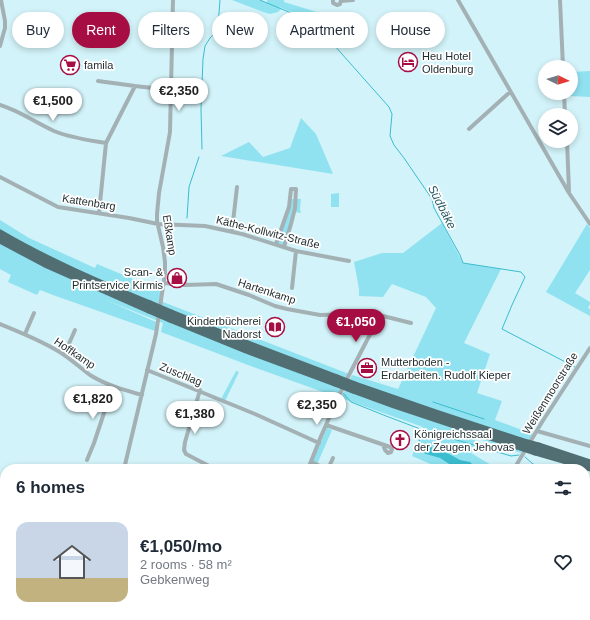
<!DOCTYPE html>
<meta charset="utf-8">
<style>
body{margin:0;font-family:Helvetica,sans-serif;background:#f2f2f3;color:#1f2937;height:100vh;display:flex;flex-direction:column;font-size:15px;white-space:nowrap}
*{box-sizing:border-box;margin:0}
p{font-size:13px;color:#747a83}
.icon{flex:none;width:22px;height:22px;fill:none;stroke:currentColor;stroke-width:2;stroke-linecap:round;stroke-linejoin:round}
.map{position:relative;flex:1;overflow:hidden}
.drawer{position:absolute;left:0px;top:464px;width:590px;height:156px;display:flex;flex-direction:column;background:#fff;border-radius:16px 16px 0 0;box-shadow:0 2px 6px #0003}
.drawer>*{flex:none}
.banner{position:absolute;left:12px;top:12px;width:566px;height:36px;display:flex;gap:8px}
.needle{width:26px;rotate:95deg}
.tools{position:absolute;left:538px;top:60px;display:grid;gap:8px}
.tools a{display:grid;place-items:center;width:40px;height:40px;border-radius:50%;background:#fff;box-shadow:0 2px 6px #0003;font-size:20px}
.price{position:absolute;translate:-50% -34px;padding:0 9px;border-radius:14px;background:#fff;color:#222;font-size:13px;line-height:26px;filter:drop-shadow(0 1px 2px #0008)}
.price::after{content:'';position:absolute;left:50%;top:24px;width:12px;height:9px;margin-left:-6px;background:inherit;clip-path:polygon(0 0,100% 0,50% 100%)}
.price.active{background:#a60e43;color:#fff}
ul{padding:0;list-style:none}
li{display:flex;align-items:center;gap:12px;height:100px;padding:0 16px}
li+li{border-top:1px solid #e0e1e3}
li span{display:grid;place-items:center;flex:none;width:112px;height:80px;border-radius:12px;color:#555}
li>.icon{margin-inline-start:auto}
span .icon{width:48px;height:48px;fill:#fffc;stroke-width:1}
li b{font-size:17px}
h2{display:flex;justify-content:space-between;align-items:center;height:48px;padding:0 16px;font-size:17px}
.pill{padding:0 14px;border-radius:18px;background:#fff;box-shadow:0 2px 6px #0003;font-size:14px;line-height:36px}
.pill.active{background:#a60e43;color:#fff}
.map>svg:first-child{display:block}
.green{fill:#90e2f0}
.water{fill:#3cbccf}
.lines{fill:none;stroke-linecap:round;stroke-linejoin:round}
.stream{stroke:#3cbccf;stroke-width:1}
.minor{stroke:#a4b1b4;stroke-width:4}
.tertiary{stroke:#a4b1b4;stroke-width:5}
.motorway{stroke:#516e73;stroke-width:7}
.motorway-bridge{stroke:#516e73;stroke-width:7}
.labels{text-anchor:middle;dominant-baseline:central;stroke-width:3.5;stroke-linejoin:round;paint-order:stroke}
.poi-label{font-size:11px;fill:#1e2a2c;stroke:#fff;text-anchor:start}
.street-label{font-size:11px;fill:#1e2a2c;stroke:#fff}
.water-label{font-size:12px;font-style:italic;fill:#275b63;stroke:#fff}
</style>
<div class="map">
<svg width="590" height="620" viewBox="0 0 590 620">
<rect width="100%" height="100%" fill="#d2f3f9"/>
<path class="green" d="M232,0H260L267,3V0H284V2L327,15L344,40L335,46L316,22L279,7L281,9L278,12L270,14L263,12Z
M590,71V97L570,96V93H571V72Z
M301,118L316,134L333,174L221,156L249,142L263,157L290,148Z
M339,193V207H331V194Z
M290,199H301L300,209L301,213L294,212L284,247L276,244Z
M0,220L29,238L95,268L97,264L150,286L161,288L160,300L163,302L349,374L337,397L248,365L161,332L163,323L106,300L156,322L155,331L53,295L40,290L37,295L8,282L11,275L0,269Z
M442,223L463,263L501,269L464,343L490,354L477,393L502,401L495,420L533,434L521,453L476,438L471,453L498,469H442L412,456L423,427L341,398L352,375L398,389L436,308L426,297L392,284L383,297L359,296V289L354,262L382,253H403Z
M587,224L590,228V270L575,293L590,302V304L588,308L590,309V316L546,292Z
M236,371L239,372L225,401L221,399Z
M327,428L332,430L315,469H309Z
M0,564L5,566V615H35L33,620H0Z"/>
<path class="water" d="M425,443L431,446L432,448L449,454L460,460L470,462L474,466L472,469H457L440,458L426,454L421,451V445Z"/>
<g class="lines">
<path class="stream" d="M260,0L308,20L318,27L389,107L392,114L390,136L394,145L404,158L432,199L434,208L460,255L463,263L521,272L525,277L512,305L502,329L575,367
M202,149L201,109L203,59L205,46L210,38L215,33L218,26L220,0
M187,218L189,187L199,157
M343,393L351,402L386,416L423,430L511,456L519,455
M433,402L484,419
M419,442L423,430
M525,457L533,464L546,469
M585,481L590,482"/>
<path class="minor" d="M333,0V3L337,5L340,4L341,0
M458,0L569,193L590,224
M560,0L563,67
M341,1L353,0
M0,46L5,28V21L1,0
M98,81L135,86L171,90
M564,93L565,115
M0,105C20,111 36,123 54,131C71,138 88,140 106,143
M469,129L510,92
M567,141L569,191
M0,177L58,207L129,218L158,224L205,226L242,234L296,251L349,261
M99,213L106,143L135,86
M232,231L237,187
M276,244L289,207L291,189H296L295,208L291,224L284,247
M164,283L185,285L216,284L249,295L275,306L287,309L320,315L358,314L377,317L383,316L411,323
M292,288L296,251
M0,324C20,332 40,340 58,351C70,358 79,367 90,375C106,385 124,390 142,395
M25,334L34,313
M64,355L75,330
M147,370L255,414L319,443
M200,390L185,442L184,450L186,454L211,467L218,469
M326,425L390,447L392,449L391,452L388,453L385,450L383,445
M537,431L590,446
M87,460L94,443L113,386
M311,462L327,469
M124,469L156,334L165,273V262L163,247L157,221V214L159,193L170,132L173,0
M308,469C324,427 343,385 364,346C369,336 375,326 381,316
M328,469L333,458
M514,469L542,422L590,348
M585,526H590
M187,615L193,620
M70,620V615
M115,620L114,619L117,615
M419,620L421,615"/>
<path class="tertiary" d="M0,490L5,493
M531,615L554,620"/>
<path class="motorway" d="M0,233C48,261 99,283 150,304
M0,240L45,264L149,310
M171,313L253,346L337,378
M170,319L246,350L335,383
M355,385L436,413L521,441
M353,390L394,405L517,446
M539,446L590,463
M535,452L590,468"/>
<path class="motorway-bridge" d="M150,304L171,313
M149,310L170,319
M337,378L355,385
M335,383L353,390
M521,441L539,446
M517,446L535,452"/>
</g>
<defs>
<symbol id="hotel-ring" viewBox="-11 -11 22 22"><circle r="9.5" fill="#fff" stroke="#a60e43" stroke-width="1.5"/><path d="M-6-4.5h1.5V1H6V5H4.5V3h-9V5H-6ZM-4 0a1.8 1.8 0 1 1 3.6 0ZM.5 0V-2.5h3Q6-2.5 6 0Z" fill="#a60e43"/></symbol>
<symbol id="supermarket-ring" viewBox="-11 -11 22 22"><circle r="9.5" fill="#fff" stroke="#a60e43" stroke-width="1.5"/><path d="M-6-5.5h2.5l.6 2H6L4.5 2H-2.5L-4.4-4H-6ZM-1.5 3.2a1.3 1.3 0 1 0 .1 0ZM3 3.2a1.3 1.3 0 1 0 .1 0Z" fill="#a60e43"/></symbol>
<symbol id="shop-ring" viewBox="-11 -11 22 22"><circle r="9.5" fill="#fff" stroke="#a60e43" stroke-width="1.5"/><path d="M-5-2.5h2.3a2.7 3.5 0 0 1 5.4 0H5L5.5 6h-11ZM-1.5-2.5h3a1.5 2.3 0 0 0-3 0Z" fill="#a60e43"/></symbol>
<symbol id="library-ring" viewBox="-11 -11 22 22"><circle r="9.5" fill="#fff" stroke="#a60e43" stroke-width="1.5"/><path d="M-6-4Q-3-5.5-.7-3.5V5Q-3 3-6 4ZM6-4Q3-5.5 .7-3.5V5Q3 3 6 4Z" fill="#a60e43"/></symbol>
<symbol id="office-ring" viewBox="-11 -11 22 22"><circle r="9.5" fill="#fff" stroke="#a60e43" stroke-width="1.5"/><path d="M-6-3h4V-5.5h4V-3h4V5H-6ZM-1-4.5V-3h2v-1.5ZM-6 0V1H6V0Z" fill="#a60e43"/></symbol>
<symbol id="church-ring" viewBox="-11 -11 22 22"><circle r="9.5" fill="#fff" stroke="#a60e43" stroke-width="1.5"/><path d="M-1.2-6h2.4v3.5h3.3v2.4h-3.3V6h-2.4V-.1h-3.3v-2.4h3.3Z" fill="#a60e43"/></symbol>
</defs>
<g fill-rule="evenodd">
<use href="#hotel-ring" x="397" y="51" width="22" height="22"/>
<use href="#supermarket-ring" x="59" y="54" width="22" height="22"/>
<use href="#shop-ring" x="166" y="267" width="22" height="22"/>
<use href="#library-ring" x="264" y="316" width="22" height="22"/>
<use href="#office-ring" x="356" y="357" width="22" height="22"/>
<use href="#church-ring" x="389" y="429" width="22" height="22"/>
</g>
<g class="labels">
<g class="poi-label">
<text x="422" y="56">Heu Hotel<tspan x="422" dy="13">Oldenburg</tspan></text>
<text x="84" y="65">famila</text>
<text x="163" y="272" text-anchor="end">Scan- &amp;<tspan x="163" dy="13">Printservice Kirmis</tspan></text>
<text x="261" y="321" text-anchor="end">Kinderbücherei<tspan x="261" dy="13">Nadorst</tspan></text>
<text x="381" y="362">Mutterboden -<tspan x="381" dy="13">Erdarbeiten. Rudolf Kieper</tspan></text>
<text x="414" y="434">Königreichssaal<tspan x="414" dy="13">der Zeugen Jehovas</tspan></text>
</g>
<g class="street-label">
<text transform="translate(89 202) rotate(9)">Kattenbarg</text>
<text transform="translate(268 232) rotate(14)">Käthe-Kollwitz-Straße</text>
<text transform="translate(170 235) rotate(81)">Eßkamp</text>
<text transform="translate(267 291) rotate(18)">Hartenkamp</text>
<text transform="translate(75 353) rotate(34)">Hoffkamp</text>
<text transform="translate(181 374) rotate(22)">Zuschlag</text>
<text transform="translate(550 393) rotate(-58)">Weißenmoorstraße</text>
</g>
<g class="water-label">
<text transform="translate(442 207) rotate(63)">Südbäke</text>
</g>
</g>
</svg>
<div class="tools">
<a><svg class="needle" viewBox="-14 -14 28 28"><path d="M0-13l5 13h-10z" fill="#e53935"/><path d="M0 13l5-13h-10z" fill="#747a83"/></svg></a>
<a><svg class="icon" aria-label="layers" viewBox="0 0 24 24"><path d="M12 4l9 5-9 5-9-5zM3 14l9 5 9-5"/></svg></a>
</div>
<b class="price" style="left:179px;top:112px">€2,350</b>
<b class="price" style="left:53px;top:122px">€1,500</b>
<b class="price active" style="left:356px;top:343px">€1,050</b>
<b class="price" style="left:93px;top:420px">€1,820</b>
<b class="price" style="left:317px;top:426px">€2,350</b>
<b class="price" style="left:195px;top:435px">€1,380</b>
<div class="banner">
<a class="pill">Buy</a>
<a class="pill active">Rent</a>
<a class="pill">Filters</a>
<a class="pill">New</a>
<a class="pill">Apartment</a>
<a class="pill">House</a>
</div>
<section class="drawer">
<h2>6 homes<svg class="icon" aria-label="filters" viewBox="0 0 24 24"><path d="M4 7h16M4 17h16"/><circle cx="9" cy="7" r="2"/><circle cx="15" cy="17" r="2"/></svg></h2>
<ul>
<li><span style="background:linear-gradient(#c9d6e8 70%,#c2b280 0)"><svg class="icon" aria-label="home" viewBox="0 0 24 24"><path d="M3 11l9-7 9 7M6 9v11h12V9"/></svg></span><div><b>€1,050/mo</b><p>2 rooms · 58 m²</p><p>Gebkenweg</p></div><svg class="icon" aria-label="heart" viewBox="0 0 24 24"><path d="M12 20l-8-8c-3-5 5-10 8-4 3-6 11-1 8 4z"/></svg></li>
</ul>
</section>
</div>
